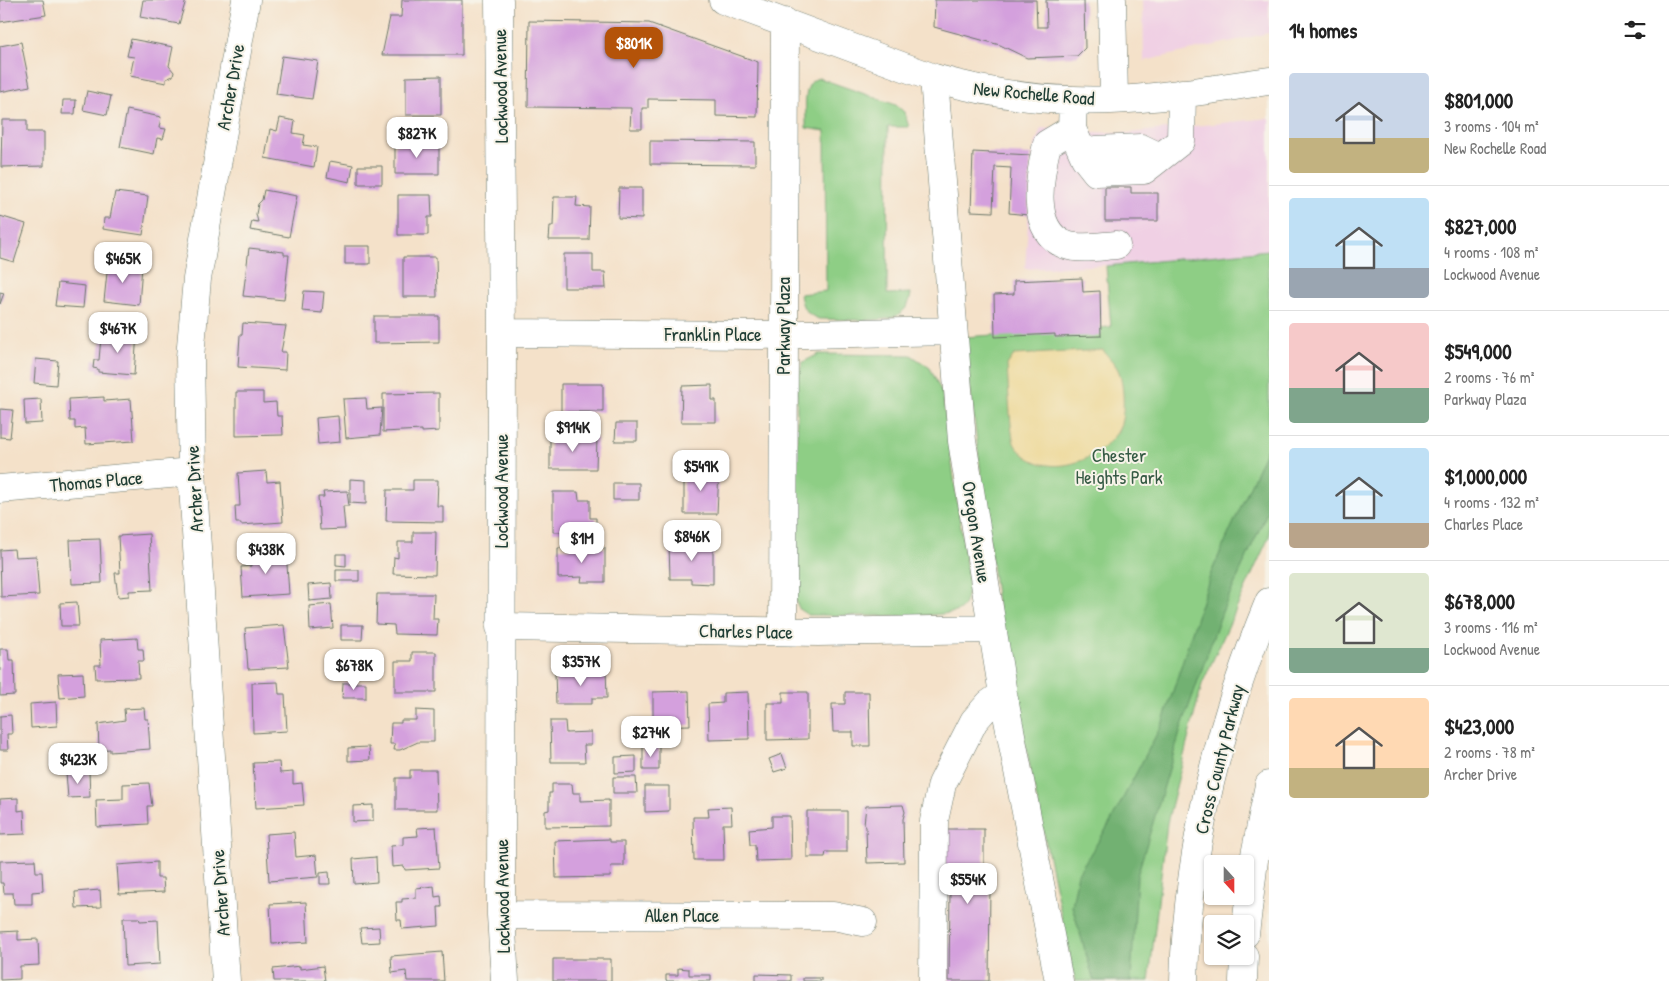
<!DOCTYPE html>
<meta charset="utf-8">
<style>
body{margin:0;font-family:"Patrick Hand",sans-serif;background:#f6f6f6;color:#222;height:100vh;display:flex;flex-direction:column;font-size:19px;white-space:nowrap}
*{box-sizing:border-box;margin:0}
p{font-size:16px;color:#767676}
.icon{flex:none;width:28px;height:28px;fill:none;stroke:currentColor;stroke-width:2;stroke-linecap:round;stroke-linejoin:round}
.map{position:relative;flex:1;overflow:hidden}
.drawer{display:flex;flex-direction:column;background:#fff;width:400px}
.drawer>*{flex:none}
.needle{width:32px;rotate:159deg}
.tools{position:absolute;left:1204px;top:855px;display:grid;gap:10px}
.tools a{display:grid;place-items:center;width:50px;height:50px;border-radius:5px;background:#fff;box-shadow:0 1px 4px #0004;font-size:25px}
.price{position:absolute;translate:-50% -42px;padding:0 11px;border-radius:10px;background:#fff;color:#222;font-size:16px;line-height:32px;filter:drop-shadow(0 1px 2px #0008)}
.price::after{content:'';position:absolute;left:50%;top:30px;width:15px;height:11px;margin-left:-8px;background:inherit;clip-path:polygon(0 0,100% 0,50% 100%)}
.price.selected{background:#b45309;color:#fff}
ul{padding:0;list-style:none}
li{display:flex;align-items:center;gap:15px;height:125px;padding:0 20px}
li+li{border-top:1px solid #e0e0e0}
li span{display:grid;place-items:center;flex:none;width:140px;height:100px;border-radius:5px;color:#555}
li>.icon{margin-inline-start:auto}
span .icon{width:60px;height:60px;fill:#fffc;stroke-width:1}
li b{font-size:21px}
h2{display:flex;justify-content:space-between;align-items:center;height:60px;padding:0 20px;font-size:21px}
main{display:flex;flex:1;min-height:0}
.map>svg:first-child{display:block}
.built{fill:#f0d0e4}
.green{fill:#8ece85;stroke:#56865c}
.forest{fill:#72b172;stroke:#487753}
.sand{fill:#eeda9e;stroke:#868c69}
.building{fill:#d4a0dd}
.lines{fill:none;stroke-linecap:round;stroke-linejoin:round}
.minor-casing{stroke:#6a7668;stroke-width:29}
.highway-casing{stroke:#6a7668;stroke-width:29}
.minor{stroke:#fff;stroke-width:28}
.highway{stroke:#fff;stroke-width:28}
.labels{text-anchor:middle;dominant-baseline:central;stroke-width:4;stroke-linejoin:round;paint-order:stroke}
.street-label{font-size:19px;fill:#1f3d34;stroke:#f7f3e8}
.park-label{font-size:19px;fill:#355a44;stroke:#f7f3e8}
</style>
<main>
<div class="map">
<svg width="1269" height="981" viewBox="0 0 1269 981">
<rect width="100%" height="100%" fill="#f7f3e8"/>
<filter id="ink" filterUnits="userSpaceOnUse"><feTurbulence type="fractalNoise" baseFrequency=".02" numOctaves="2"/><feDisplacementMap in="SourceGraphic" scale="10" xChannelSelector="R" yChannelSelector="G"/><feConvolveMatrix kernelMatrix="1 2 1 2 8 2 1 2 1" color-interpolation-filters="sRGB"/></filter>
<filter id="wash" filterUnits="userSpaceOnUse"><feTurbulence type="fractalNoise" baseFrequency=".0096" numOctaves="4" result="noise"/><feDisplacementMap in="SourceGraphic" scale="20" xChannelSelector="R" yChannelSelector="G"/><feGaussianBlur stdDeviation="1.12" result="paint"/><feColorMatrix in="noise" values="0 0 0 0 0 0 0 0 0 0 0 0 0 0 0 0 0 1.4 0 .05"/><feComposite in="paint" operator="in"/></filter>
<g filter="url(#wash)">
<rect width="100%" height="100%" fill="#f4e1c9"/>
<path class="built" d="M1143,0H1269V33L1144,61Z
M1269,118V264L1109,284L1107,265L1025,269L1033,151L1041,128L1084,132L1129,133Z"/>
<path class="green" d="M819,78L896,105L904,112L909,127H888L887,294L911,293C910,305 903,315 890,318C875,322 837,319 819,319C806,314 802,308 800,294L826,291L825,131L806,128C807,113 800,82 819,78Z
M1269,250V537L1202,684L1167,823L1149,981H1075L999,619L964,337L1111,327L1106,266Z
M819,354L911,355L930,368L942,393L969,585C967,594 967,604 960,610C947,619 831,615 808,615L800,610L796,602L797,379L803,362Z"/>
<path class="forest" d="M1269,444V508L1222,612L1182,726L1137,876L1131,981H1094L1072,906L1078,873L1110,823L1163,722L1211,573Z"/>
<path class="sand" d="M1103,350C1108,357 1116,364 1119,372C1124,385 1126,419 1118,431C1097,464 1042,482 1015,445C1010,437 1008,378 1007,365L1014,355Z"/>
<g id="blocks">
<path class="building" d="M0,0H43L46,15L0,22Z
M143,0H186L179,24L140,17Z
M402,0H462V55H382L390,17H401Z
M935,0H1036L1037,27H1047L1046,0H1084L1085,48L1077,56L1027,58L1000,45L934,27Z
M529,21L649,23L758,62L757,117L716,116V100L648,99V108H642V129H630L631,108L528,107Z
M131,39L173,47L169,66L174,72L173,76L166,79V83L130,76L134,57L127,56Z
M21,42L30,86L0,92V46Z
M282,56L318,61L312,99L276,94Z
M441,76V115H406V77Z
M87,91L111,96L107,115L83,110Z
M63,100H76L75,114H62Z
M127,110L161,117L159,128L166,129L163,139L157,138L154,154L120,147Z
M280,118L295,121L293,133L305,135L303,145L317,147L314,167L265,158L270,129L277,131Z
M2,120H27V132H44V166L1,167Z
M650,141L755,142V165L650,164Z
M439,144V174H395V145Z
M973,152L1031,155L1028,215L1009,213L1011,168L995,167L993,212L971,211Z
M330,161L353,165L350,182L327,177Z
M358,166H382V184H358Z
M1105,187H1131V193H1158V221H1105Z
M619,188H642V219L618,218Z
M264,190L297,196L289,237L250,230L252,221L258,222L256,214L258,204L262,200Z
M115,192L148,196L143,235L103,229L104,218H110Z
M398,195H431L432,217H428V235H398Z
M554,197H577L576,206L590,207L589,240H549L550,226H553Z
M0,216L26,224L14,262L0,258Z
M345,246H370V264H345Z
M249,248L284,252V255H289L284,300L243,296Z
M564,254H593V272H605L606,288H564Z
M403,257H436L437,297H403Z
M108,263L142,266L139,305L104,301Z
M1082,278L1083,292L1100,291L1101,336L1055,337V334L995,337L994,295L1014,294V281Z
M58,283L85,286L83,308L55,306Z
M304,291L324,292L322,313L302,311Z
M0,292L4,293L0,304Z
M374,316H439V342L374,343Z
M243,323L286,326L281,352H286L285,370L238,367L240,335H242Z
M114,331L137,333L134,375L98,372V369L93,368L94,360H99L101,337L113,339Z
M36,359L58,361L56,385L34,383Z
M561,384H603V412H561Z
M712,385V400H716V422H681L682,386Z
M236,392H263V403L276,402L277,416H282L283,435L236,436Z
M439,393V431L422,432V430L383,432V394Z
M104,397V401L131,399L134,441L86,444L85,428L75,429V421H70L69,399Z
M366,398L367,409L382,408L380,435L346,438L343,399Z
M41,399L42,423L25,424L24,400Z
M0,409L13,410L10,438L0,437Z
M338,416L340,442L318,444L316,418Z
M616,423H637V441H615Z
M550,438H597L596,469H550Z
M266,471L267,482L280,481L283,522L241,525V523H236L235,506H240L238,473Z
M684,471H719L717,514H684Z
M350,479L366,480V504L350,503Z
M413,480H438L437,506H443V522L386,521L387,490H413Z
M613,483H639V500H613Z
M347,491L349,506H343L345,529L320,530L318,497H324L323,492Z
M553,492H578L579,500H590V518H596V532H553Z
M413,532H436L435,575L393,574L394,557L398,558V542H413Z
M149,534L152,590L129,591V596L118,597L115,573H120L118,536Z
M100,539L102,583L72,584L70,540Z
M669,543H713V584L691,583V579H670Z
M558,548H605V582H581L582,577L558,578Z
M14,549L15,557L36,556L39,595L1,597L0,550Z
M286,550L289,594L243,597L241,567L251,566L250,553Z
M336,554H346V566L336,565Z
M336,570H359V581H336Z
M331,583L332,599L309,601L308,585Z
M377,594H434L433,619H438L437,635L395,634L394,625L376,624Z
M77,602L79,626H61L60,603Z
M331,604L333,628L310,630L309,606Z
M284,625L289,667L248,669L245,628Z
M341,625H363L362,640H341Z
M137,638L138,649H143L144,661H138L139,678L96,679L95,665H101L100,640Z
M0,649H8L9,660H14L15,695L0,696Z
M412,652H436V692H395V661H412Z
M591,668H606L607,698H592V704H556L555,672H591Z
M83,673L84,696L60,698L58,674Z
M278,682L279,694H285L287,731L253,733L252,683Z
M343,683H366V698H342Z
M689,691L690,725L653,726V692Z
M748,692L749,739L709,740L708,704L723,703V693Z
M783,692H808V739L767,740V703H783Z
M845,692H869L870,746H853V732H833L832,704H845Z
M56,702L57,726L31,728L30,704Z
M144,708L145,719H148L150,749L110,752V749L99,750L98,724L125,720L124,709Z
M416,710L434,711V742H418L400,750H394L395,744H390L391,723H401V720H416Z
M11,715L12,734H7L8,750H0V716Z
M550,721H565L566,733L591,732V745H584L585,762H551Z
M643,745H659V770H643Z
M369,747L370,760L348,761V748Z
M88,748L89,766L65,767L64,750Z
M782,754L787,768L774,772L769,759Z
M636,756V772L615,773V757Z
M279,762L280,773L293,772V784L302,783L304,805L256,808L253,763Z
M410,770H436L437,810H396V778H410Z
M89,771L90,797L68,798L66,773Z
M613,777H636L637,793H613Z
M149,783L152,806H147L148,824L97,827L96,800L123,799V784Z
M552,784H572L573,793H580V801L609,800V826L545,827V811L549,810V793H552Z
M645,786H669V811L645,812Z
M18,798V811L24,810L25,834L0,835V799Z
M373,805V821L353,822V806Z
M903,805L905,812L903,819L904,862L867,863L866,827L864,824L866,806Z
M731,807L732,824H723L724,860H694L693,817H709L708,808Z
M807,811H847V852H826L825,857H807Z
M772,816H790L791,860L756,861L755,845H750L749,829L772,827Z
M436,827L439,868L405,870L404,866L392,867L391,846L403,845V837L418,836L417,828Z
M945,829H984V886H990L989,981H949L950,887H944Z
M294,832L296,857L316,855L318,877L269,881L266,834Z
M610,839V842H624V866H611L610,877L556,878L555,841Z
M376,857L377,882L354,884L353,859Z
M35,860L36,872H42L43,891L32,892V904H14L13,893H4L3,883H0V861Z
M157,862V878H163L164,892L119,894L117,865Z
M329,872L330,884H320V873Z
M434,886L435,897L441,896L442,907H438L439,926L402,929L401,920H397L396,902H402V899L416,898V888Z
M100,890L101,907L76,908L75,892Z
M306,902L308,942L272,944L270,904Z
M123,918H139L140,921L158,920L160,964L125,966Z
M379,927L380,942L362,943L360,928Z
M18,931V940L38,939L39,965L20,966V979L0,980V932Z
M442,952L444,981H407L406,971L392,973L391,956Z
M553,959H611V981H553Z
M300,966V969L323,966L325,981H274L273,969Z
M678,968L689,969V975H711V981H666V975H678Z
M756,974L791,975V981H756Z
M803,978H821V981H803Z"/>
</g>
</g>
<g filter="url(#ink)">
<use href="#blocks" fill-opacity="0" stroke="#6a7668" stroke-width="1"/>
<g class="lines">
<defs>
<path id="minor" d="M499,0L502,333L501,915L505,981
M723,0L934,78C980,91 1026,99 1073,100C1138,103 1204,90 1269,81
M1112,0L1114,99
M934,78L962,441L1003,694L1059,981
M1073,100L1072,129L1085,158L1096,172L1144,170L1181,141L1182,93
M1072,129L1047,144C1040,174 1028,231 1066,245C1081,250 1101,246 1116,245
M1085,158L1095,150L1141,148L1160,157
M502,333L756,335L953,331
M0,489L192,472
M500,627L818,632L992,629
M783,631L785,22
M501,915L833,916L863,922
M226,981L192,472L190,357L197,279L246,0
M933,981L934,821L942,784L974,721L989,704L1003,694"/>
<path id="highway" d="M1245,934L1254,860L1269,785
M1184,981C1187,850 1219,723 1269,602
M1243,981L1244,956"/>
</defs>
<use href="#minor" class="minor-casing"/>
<use href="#highway" class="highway-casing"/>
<use href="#minor" class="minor"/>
<use href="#highway" class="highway"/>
</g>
</g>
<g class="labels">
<g class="street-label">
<text transform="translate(500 86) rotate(-91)">Lockwood Avenue</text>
<text transform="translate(230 87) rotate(-80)">Archer Drive</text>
<text transform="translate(1034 93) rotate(5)">New Rochelle Road</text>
<text transform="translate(783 326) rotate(-90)">Parkway Plaza</text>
<text x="713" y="334">Franklin Place</text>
<text transform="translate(96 481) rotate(-5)">Thomas Place</text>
<text transform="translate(194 489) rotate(-93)">Archer Drive</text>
<text transform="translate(501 491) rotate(-90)">Lockwood Avenue</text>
<text transform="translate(977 532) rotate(81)">Oregon Avenue</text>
<text transform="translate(746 631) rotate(1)">Charles Place</text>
<text transform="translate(1219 759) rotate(-76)">Cross County Parkway</text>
<text transform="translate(220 893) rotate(-94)">Archer Drive</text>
<text transform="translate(502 896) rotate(-91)">Lockwood Avenue</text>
<text x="682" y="915">Allen Place</text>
</g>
<g class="park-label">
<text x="1119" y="455">Chester<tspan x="1119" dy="22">Heights Park</tspan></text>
</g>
</g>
</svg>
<div class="tools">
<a><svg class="needle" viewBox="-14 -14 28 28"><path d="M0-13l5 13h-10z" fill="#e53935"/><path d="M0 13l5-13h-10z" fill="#767676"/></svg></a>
<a><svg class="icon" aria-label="layers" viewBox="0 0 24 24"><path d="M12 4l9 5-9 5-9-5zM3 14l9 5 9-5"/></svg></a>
</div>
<b class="price selected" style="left:634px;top:69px">$801K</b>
<b class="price" style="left:417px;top:159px">$827K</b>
<b class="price" style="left:123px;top:284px">$465K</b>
<b class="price" style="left:118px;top:354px">$467K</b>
<b class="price" style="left:573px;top:453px">$914K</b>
<b class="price" style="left:701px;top:492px">$549K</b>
<b class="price" style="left:692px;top:562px">$846K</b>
<b class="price" style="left:582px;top:564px">$1M</b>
<b class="price" style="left:266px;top:575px">$438K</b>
<b class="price" style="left:581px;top:687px">$357K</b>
<b class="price" style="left:354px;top:691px">$678K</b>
<b class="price" style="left:651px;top:758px">$274K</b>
<b class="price" style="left:78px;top:785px">$423K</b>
<b class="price" style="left:968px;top:905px">$554K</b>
</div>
<section class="drawer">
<h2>14 homes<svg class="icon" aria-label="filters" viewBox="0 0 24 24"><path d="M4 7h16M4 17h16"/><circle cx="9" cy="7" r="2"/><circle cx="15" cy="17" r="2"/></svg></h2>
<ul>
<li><span style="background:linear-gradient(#c9d6e8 65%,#c2b280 0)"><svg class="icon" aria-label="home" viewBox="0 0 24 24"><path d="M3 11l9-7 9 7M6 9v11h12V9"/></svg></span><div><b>$801,000</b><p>3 rooms · 104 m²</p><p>New Rochelle Road</p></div></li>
<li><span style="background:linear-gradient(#bfe0f5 70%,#9aa5b1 0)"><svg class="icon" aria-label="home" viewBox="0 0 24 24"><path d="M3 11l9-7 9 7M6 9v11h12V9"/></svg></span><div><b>$827,000</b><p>4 rooms · 108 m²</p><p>Lockwood Avenue</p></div></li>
<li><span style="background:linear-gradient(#f6c9c9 65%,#7fa58c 0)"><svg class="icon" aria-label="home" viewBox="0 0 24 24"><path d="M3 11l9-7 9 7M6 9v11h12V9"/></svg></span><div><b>$549,000</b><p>2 rooms · 76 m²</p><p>Parkway Plaza</p></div></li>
<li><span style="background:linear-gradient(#bfe0f5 75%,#b9a48a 0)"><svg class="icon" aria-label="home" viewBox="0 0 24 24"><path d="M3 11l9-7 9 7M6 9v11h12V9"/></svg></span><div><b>$1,000,000</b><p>4 rooms · 132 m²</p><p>Charles Place</p></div></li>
<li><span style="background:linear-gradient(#dfe7d0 75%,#7fa58c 0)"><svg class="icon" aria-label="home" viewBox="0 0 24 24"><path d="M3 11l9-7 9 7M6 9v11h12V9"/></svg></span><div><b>$678,000</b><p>3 rooms · 116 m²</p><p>Lockwood Avenue</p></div></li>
<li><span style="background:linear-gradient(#ffd9b3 70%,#c2b280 0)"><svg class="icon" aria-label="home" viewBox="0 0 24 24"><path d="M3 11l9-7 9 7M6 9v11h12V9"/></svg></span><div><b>$423,000</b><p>2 rooms · 78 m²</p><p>Archer Drive</p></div></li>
</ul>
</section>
</main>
